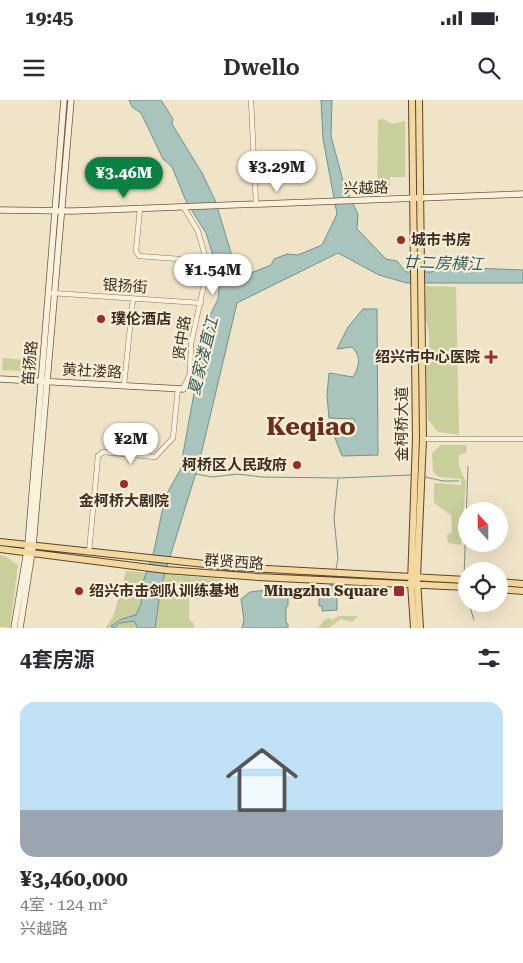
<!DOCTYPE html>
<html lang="zh">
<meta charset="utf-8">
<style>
body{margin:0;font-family:"Roboto Serif","Noto Sans SC",serif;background:#f2f2f3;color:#2b2b33;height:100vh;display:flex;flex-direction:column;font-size:19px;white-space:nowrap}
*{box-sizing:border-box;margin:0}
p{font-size:16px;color:#7c7c81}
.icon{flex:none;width:28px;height:28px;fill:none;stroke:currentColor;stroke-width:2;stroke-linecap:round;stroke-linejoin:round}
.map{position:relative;height:528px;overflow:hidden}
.panel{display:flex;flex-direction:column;background:#fff;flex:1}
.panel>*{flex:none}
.needle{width:32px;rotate:339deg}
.buttons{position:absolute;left:458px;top:402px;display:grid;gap:10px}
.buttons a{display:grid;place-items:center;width:50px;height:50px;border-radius:50%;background:#fff;box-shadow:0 5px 20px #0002;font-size:25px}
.price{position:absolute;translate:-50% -42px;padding:0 11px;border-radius:18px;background:#fff;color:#222;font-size:16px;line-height:32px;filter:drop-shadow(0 1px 2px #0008)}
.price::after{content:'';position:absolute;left:50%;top:30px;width:15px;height:11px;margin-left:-8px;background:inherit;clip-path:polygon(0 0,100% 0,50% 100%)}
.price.selected{background:#0b8043;color:#fff}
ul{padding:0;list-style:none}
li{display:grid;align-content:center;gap:10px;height:265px;padding:0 20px}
li span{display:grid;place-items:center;height:155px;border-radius:15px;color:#555}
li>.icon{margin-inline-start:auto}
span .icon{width:90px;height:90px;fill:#fffc;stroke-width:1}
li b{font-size:21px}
h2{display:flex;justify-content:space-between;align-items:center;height:60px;padding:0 20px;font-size:21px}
.status{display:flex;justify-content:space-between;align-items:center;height:35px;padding:0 25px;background:#fff;direction:ltr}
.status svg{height:14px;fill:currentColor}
header{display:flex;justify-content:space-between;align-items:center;height:65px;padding:0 20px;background:#fff;font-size:22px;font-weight:600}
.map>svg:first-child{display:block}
.green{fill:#c9cf9b}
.water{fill:#a9c4bc;stroke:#6f938a}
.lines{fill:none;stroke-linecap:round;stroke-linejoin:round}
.stream{stroke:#6f938a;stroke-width:1}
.street-casing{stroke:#8d765c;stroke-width:5.5}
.secondary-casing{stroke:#6f573f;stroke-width:7}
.primary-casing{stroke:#5b4430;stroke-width:8}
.street{stroke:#faf1dc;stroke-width:4.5}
.secondary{stroke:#faf1dc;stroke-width:5.5}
.primary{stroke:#f3d9a0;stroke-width:6}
.poi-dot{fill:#9e2a2b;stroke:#f7eed8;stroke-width:2}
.labels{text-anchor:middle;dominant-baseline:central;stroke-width:4.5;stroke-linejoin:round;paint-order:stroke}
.street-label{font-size:15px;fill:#3d2e20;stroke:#f7eed8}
.poi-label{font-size:15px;font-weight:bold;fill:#3d2e20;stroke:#f7eed8;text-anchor:start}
.water-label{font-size:16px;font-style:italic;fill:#2f5d5a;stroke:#f7eed8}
.town-label{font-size:25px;font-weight:bold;fill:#6b2e1e;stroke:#f7eed8}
</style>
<div class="status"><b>19:45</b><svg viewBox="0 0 49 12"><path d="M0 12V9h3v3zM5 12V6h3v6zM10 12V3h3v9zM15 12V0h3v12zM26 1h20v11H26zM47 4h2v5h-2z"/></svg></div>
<header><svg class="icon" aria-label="menu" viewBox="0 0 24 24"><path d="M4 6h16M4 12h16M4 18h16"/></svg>Dwello<svg class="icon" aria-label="search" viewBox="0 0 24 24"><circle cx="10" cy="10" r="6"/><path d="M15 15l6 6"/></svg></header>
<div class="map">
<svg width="523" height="528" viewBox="0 0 523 528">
<rect width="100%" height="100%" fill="#f0e4c8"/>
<path class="green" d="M383,19L392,24L405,21V77H390L389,94H377L378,20Z
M426,186L456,187L459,335L438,332L428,320L426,259C430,248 431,227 424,218Z
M3,258L27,260L26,271L2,270Z
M441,345H467L466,353L459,355V366L466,382L461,445L448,443L447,435L452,432L451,415L434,403V383L461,385V379L439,377L433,372L432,353Z
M0,455L5,456L18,465L10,528L0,527Z
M126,471L222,479L223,499H189V520L193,522L194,528H106L114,514Z
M339,516H358L352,522L341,519L329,528H318L324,520L329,518L332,520Z"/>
<path class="water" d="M129,0H161L173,19L172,24L202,73L215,100L236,169L246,175L271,165L274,159L287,154L298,155L322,145L337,114L323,39L321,0H332L331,36L345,88L358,114L357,129L386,159L397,161L406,172H431L448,167L523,170V183H407L379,175L338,153L237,203L199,363L161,486L155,528H138L134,521L120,523L114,528L111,526L122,519L136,515L141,504L144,479L154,451L165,397L180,370L195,288L201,269L199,264L204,228L218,199L220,178L206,133L186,101L172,67L163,59L141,13L132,7Z
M363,209H377L378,355L342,356L333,333H354V319L329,318L327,295L329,273L353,277C360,266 361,256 352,247L337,249L348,227Z
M330,485L337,486V510L322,511V506H319V490H325Z
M275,489L288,490V506L286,507V523L288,524V528H242L244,520L241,499L250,492Z"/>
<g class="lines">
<path class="stream" d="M196,374L212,377L238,374L261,377L339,378L411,375
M425,377L443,381H459
M336,469L338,459L334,418L338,379
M464,478L468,366
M465,489L466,497
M469,504L474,520"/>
<defs>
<path id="street" d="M251,0L256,104
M183,106L198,131L208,166L191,244L190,274L183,289
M140,108L136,151L139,156L207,161
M52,193L201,203
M124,285L133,199
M422,339H523
M89,452L98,356L103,352L155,357L173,338L178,288"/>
<path id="secondary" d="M0,110L74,111L523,94
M0,279L183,289
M14,528L28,445L64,0
M20,528L33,446L71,0"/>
<path id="primary" d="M412,0L416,339L411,483L414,528
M419,0L423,339L417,478L420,528
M0,442L233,467L466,480
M0,449L166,470L258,477L466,487
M499,482L523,484
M499,489L523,491"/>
</defs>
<use href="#street" class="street-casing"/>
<use href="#secondary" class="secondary-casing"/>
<use href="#primary" class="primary-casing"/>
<use href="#street" class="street"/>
<use href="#secondary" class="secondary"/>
<use href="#primary" class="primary"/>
</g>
<g class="poi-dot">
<circle cx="401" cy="140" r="5"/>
<circle cx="101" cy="219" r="5"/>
<path d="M488.5 249.5h5v5h5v5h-5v5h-5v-5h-5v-5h5z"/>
<circle cx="297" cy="365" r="5"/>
<circle cx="124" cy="384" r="5"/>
<circle cx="79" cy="491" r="5"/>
<rect x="393" y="485" width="12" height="12" rx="2.5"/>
</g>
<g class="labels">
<g class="street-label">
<text transform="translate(366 88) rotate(-1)">兴越路</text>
<text transform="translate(125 186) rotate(4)">银扬街</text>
<text transform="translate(182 238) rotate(-81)">贤中路</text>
<text transform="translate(30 263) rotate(-85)">笛扬路</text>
<text transform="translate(92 271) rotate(3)">黄社溇路</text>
<text transform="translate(402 324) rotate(-90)">金柯桥大道</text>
<text transform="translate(234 462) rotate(4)">群贤西路</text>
</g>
<g class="poi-label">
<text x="411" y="140">城市书房</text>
<text x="111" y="219">璞伦酒店</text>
<text x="480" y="257" text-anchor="end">绍兴市中心医院</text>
<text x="287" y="365" text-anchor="end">柯桥区人民政府</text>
<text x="124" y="401" text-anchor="middle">金柯桥大剧院</text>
<text x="89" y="491">绍兴市击剑队训练基地</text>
<text x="388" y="491" text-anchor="end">Mingzhu Square</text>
</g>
<g class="water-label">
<text transform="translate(443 163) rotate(2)">廿二房横江</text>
<text transform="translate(203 256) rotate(-76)">夏家溇直江</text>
</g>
<g class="town-label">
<text x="311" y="326">Keqiao</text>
</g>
</g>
</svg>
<div class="buttons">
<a><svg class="needle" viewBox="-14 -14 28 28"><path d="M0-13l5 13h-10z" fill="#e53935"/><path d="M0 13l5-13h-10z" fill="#7c7c81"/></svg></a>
<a><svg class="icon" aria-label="locate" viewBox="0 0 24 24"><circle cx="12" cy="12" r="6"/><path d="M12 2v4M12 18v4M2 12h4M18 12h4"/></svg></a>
</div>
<b class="price" style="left:277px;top:93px">¥3.29M</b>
<b class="price selected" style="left:124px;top:99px">¥3.46M</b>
<b class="price" style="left:213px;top:196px">¥1.54M</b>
<b class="price" style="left:131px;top:365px">¥2M</b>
</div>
<section class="panel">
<h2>4套房源<svg class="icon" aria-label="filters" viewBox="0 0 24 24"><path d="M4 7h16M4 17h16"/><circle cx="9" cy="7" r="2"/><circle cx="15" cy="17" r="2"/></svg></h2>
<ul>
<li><span style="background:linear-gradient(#bfe0f5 70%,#9aa5b1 0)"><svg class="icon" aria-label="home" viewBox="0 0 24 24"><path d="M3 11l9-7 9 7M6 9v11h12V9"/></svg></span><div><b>¥3,460,000</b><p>4室 · 124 m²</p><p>兴越路</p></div></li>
</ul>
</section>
